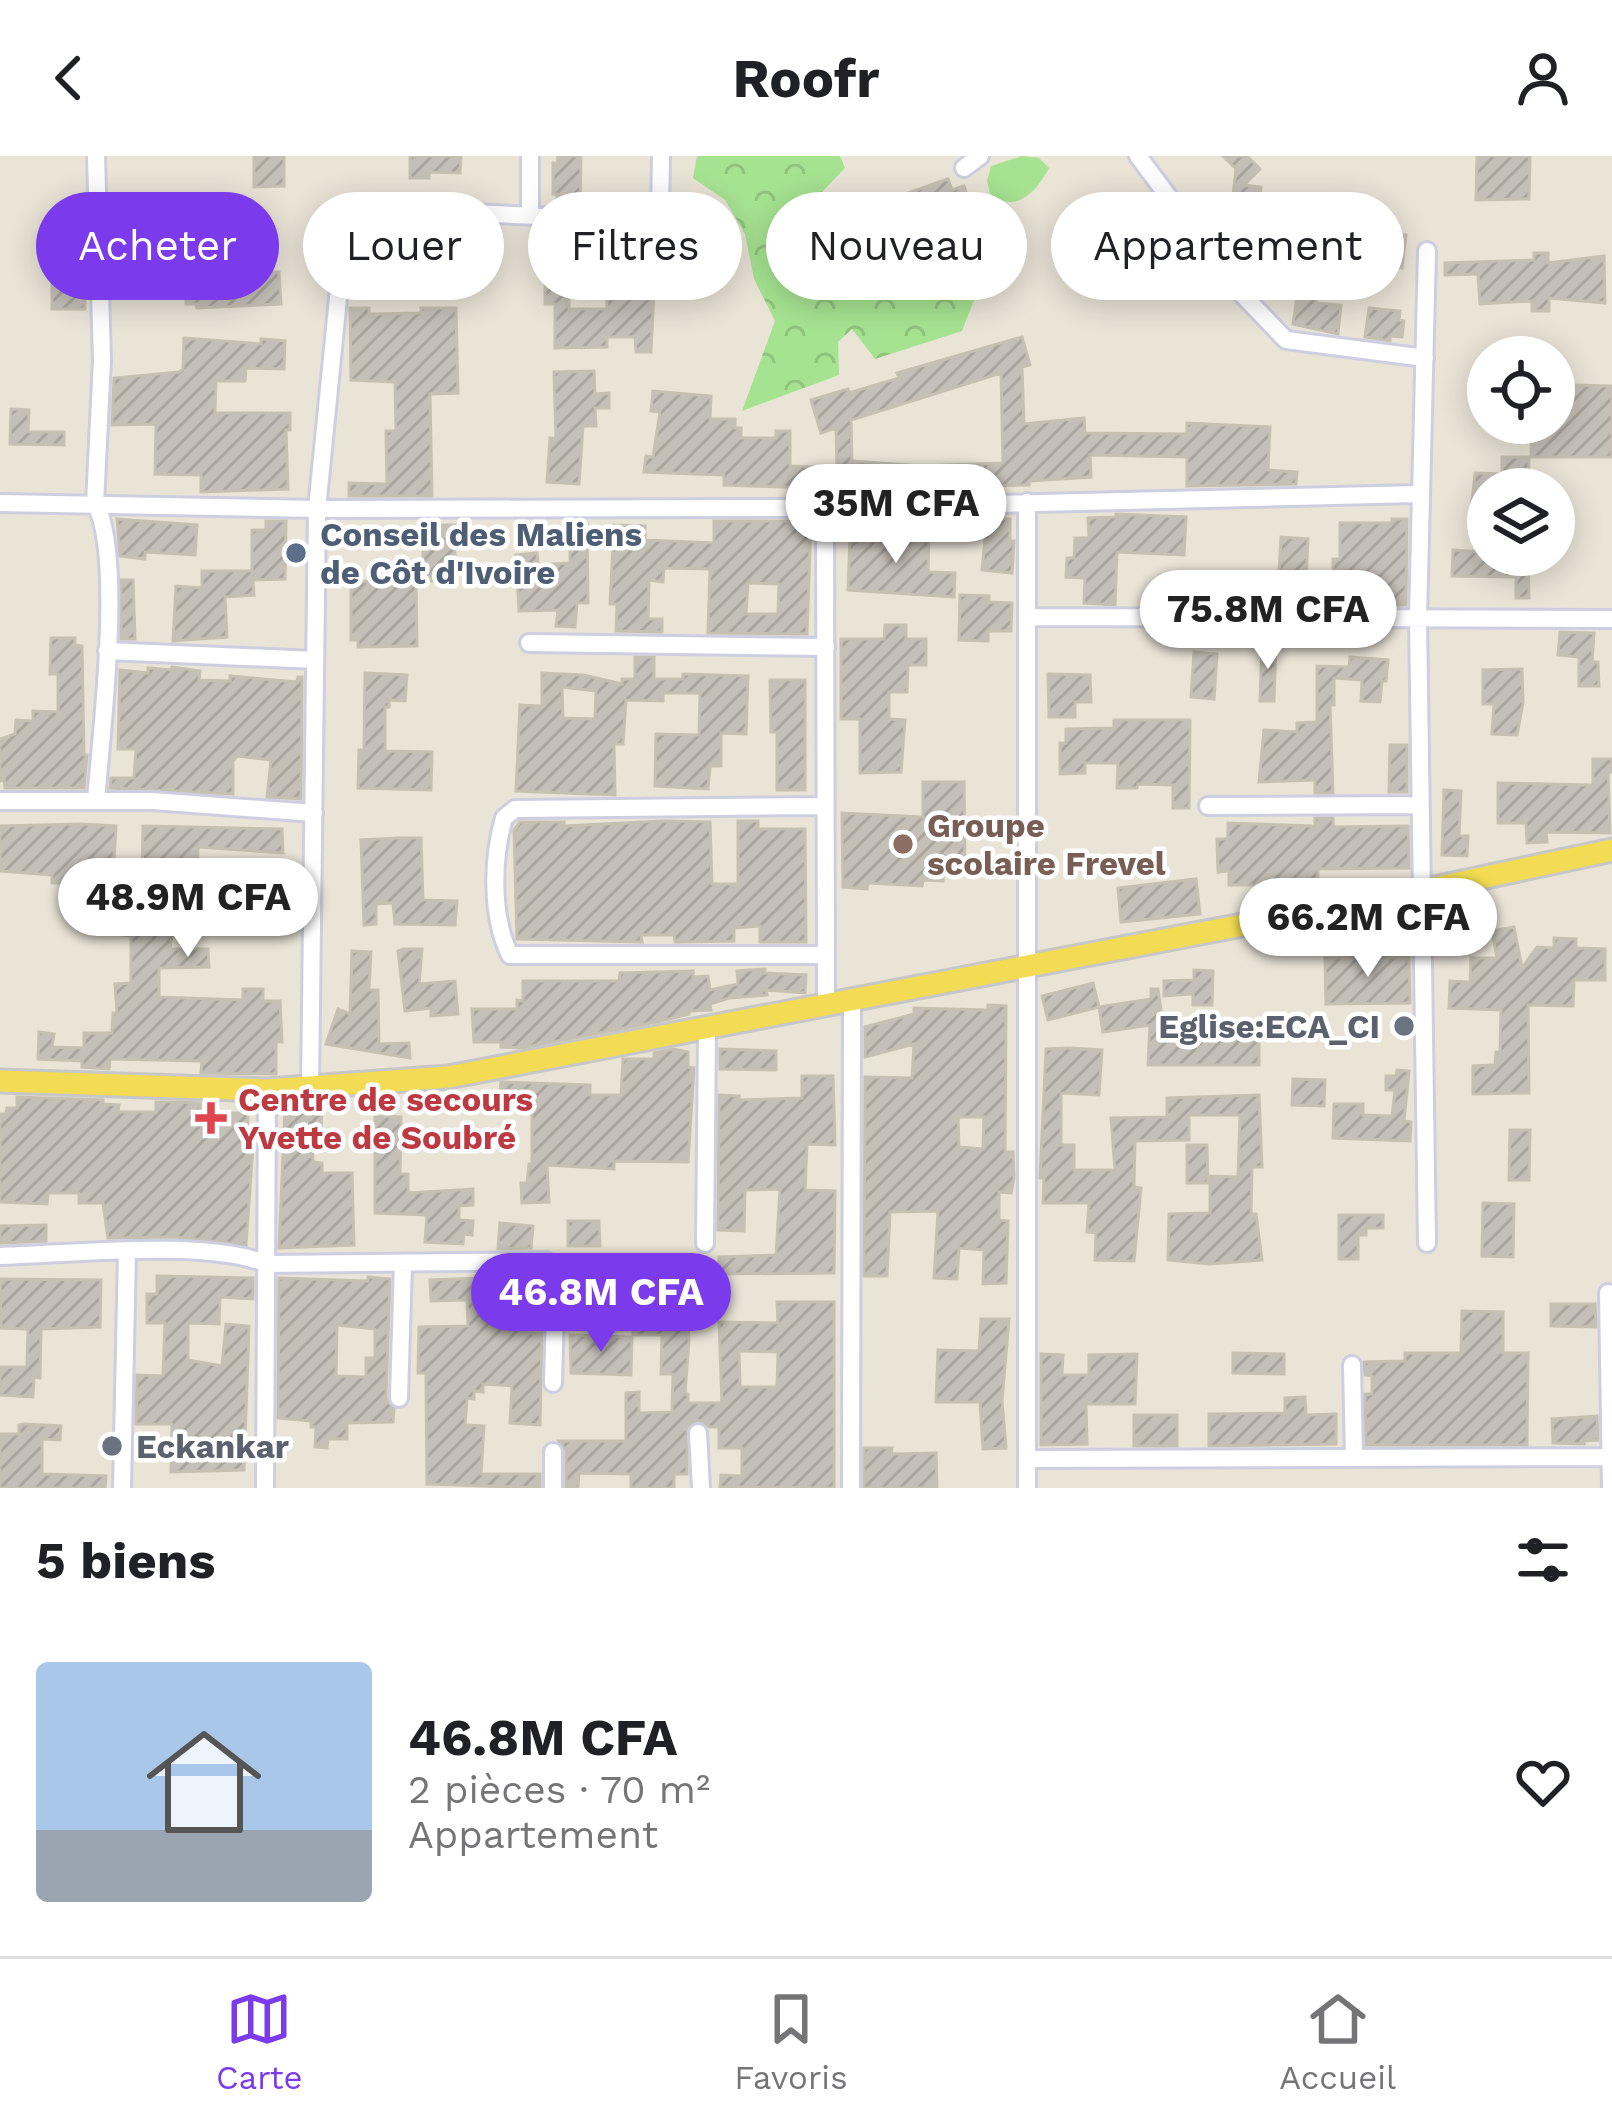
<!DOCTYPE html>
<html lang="fr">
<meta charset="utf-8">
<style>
body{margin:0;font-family:"Work Sans",sans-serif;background:#f2f2f2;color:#202124;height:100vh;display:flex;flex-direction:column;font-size:45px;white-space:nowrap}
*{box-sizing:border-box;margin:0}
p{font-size:39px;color:#757577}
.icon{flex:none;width:66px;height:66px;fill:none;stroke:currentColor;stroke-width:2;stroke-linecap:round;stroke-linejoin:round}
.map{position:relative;height:1332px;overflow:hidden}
.drawer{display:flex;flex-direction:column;background:#fff;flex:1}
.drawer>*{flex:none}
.guide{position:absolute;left:36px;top:36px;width:1542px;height:108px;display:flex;gap:24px}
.tools{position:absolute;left:1467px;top:180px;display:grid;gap:24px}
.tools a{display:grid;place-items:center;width:108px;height:108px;border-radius:50%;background:#fff;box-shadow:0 6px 30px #0003;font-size:60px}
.price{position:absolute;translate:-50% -102px;padding:0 27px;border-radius:42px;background:#fff;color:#222;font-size:39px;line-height:78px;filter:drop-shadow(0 3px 6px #0008)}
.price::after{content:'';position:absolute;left:50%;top:72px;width:36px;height:27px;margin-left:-18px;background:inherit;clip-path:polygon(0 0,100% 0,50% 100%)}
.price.current{background:#7c3aed;color:#fff}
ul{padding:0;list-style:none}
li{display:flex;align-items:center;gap:36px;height:300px;padding:0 36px}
li span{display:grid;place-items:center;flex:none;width:336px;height:240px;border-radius:12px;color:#555}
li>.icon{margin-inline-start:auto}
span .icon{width:144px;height:144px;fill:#fffc;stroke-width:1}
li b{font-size:51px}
h2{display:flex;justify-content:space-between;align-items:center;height:144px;padding:0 36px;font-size:51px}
.chip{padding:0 42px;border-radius:54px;background:#fff;box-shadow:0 6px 30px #0003;font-size:42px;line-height:108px}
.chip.current{background:#7c3aed;color:#fff}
header{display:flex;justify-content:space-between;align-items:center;height:156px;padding:0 36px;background:#fff;font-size:54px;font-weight:700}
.tab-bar{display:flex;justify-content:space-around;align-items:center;height:168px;border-top:3px solid #e0e0e0;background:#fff;font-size:33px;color:#757577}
.tab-bar a{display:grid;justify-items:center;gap:6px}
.tab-bar .current{color:#7c3aed}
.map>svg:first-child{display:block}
.green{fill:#a6e391}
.forest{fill:url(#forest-crowns)}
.building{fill:url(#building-hatch);stroke:#c5c0b1;stroke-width:3;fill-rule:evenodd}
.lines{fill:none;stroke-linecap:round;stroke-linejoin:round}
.minor-casing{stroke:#cdcfe1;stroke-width:22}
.major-casing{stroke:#c7c7c7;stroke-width:27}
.minor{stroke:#fff;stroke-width:16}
.major{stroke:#f3dc53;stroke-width:21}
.service-dot{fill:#5c6f8a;stroke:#fff;stroke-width:4.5}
.education-dot{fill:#8d6e63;stroke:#fff;stroke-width:4.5}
.worship-dot{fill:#6b7280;stroke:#fff;stroke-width:4.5}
.health-dot{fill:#e0444e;stroke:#fff;stroke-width:4.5}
.labels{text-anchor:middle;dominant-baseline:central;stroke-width:9;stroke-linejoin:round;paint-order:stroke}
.service-label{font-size:33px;font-weight:bold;fill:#4e5e75;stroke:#fff;text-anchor:start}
.education-label{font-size:33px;font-weight:bold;fill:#785e54;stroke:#fff;text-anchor:start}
.worship-label{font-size:33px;font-weight:bold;fill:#5b616d;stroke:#fff;text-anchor:end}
.health-label{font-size:33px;font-weight:bold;fill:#be3a42;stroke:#fff;text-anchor:start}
</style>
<header><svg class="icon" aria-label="back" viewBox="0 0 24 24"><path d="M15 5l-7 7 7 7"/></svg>Roofr<svg class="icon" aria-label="person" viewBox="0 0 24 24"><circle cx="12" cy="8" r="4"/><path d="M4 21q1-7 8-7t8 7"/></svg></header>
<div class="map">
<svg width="1612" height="1332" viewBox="0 0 1612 1332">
<defs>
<pattern id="forest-crowns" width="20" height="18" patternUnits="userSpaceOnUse" patternTransform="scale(3)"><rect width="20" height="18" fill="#a6e391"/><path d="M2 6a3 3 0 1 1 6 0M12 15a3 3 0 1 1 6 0" fill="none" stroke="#8fc37d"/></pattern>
<pattern id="building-hatch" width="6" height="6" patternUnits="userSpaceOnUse" patternTransform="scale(3)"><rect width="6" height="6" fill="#c5c0b7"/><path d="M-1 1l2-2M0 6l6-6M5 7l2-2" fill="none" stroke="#a9a59d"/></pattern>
</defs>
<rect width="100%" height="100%" fill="#eae4d7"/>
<path class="green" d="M1022,0L1039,2L1049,12C1036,37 1015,58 990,38L987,25L991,10Z"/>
<path class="forest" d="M697,0H840L845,12L819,39L791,53L796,64L816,63L841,51L859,88L887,89L904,105L981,80L1004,101L981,126L962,175L875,203L852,173L838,186L839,219L742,255L775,165L754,123L745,78L725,44L693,22Z"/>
<path class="building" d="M254,0H284V30L254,31Z
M410,0H461L460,17L429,16V22H410Z
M558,0H581L580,49L557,48V38H553V7L557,8Z
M1223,0H1247L1260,13L1244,29L1261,31L1256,71L1260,74L1228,100L1201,62L1233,39L1236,13Z
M1477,0H1530L1529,43L1476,44Z
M948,23L952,34L964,30L973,57L961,61L966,74L925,88L908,37Z
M1384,52L1393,64L1379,75L1406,79L1402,112L1373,108L1377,77L1362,88L1353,76Z
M393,91L394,115L359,116L358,92Z
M52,94H78V103H84L85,153H52Z
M656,94L651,196H636L635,181H607V191L555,192V148H545V126H569V153H607L606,96Z
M1534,97H1548V107L1604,100L1605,147L1549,142V155H1532V145L1480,148L1478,118L1445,119V107L1534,104Z
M234,108L235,117L279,116L281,148L197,152L196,148H186V117H221V109Z
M1275,118L1318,124L1316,147L1341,149L1338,178L1293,168L1297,141L1272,138Z
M350,152H369V158L421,157V152H456L458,237L430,238L432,340H349V327L387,328L386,275H396L395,226L351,224Z
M1369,152L1400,155L1399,164L1404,165L1402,181L1390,180V185L1365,181Z
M1022,181L1030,209L1022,211L1024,268L1084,262L1085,277L1187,278V267L1270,271L1268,314L1297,316L1296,328L1187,330V301L1090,299L1091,321L1029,325V329L920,332V336L724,329V319L644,316L646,300L653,301L660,256L651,255L653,235L711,240L710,263H735V272H741V282H776V275H790V310L837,312L836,272L821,277L811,244L848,233L849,237L899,222L897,217ZM1001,217L1003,307L921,310L852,305L851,264Z
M184,182L261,188V183L285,185L284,213L246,212L245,225H216L215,257H290V274H286L288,333L201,336V319L155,318L156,268L112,269L114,222L179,216L183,213Z
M594,215L595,238L609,237V252H595L596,270H583L579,328L547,326L550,282L556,283L554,216Z
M1573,229L1612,230V301H1531L1532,267H1554V230Z
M11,253L29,254L28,276H64V289L10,288Z
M1502,301H1529L1528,333H1488V356L1471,354L1475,317L1502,318Z
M1116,358L1186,361L1184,399L1117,396L1115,449L1084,447L1085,422L1066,421L1067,402H1074L1075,382H1089L1088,362L1116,361Z
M117,363L197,369L195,399L145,396V403L120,400Z
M987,363H1010V385H1014L1012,417L982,414Z
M1392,363H1407L1406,449H1334L1333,403H1340V367H1392Z
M266,365H286L285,423L253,424L254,439L225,441L227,481L173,485L176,430L202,432V415H252V374H266Z
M714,365H811L807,478L708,477L710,413L664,412L663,426L649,424L648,463H662V476L616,475L617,448H610L614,369L645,370V384L714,387ZM748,427L779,428L778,458H746Z
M570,367H587L588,447H577L575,471L556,470L558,454L519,455L516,399L537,397L538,409L570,407Z
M423,369H455V416H446L447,425H423Z
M901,373L929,374L928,416L955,417L954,441L848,434L850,380L900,382Z
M1281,381L1308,383L1305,449H1263L1265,433L1278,434Z
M1453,394L1528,399L1529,442H1516V421L1452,420Z
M121,424H133L135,483H121Z
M351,425L416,427L417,490L358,491V484H351Z
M960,439L989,440V446L1012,447L1011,475H988V485L959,484Z
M885,469H906V483H926V509H908L907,536H889V563L905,564L901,616L860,617V563H841V483H884Z
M1560,476L1594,477L1592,506H1598L1599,530H1579V501L1558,499Z
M51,482H75V489L82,490L84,599H87L84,632H5L4,623L0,625V583L15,578L16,564L33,565V555L58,556V518H50Z
M1262,486L1276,487L1274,545H1260Z
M1194,496L1217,498L1214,543L1191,541Z
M635,501H654V523H683V518L748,520L746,578L721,577V610H710L708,633L655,630L656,578L699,579L700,537H663V545L626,544L623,588H614L615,639L516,635L520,549L542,550V517L584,519L622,528V523H635ZM562,531L596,535L595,563L563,562Z
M1350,501L1388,504L1386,525H1382L1380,546L1361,545L1362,524L1334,522V549H1330L1333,637H1315V624L1259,626L1264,574L1297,576V567L1317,566V510L1349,511Z
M172,511L200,515L199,524L230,525V520L297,526L298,521H302L301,643L267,641L271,604L237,600L233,605V638L110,632L111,622H134L136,593H118L120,514L148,517V512L171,514Z
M1522,513L1523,547L1517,579L1492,578L1494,548H1483V514Z
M365,517L407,519L405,545L389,544V551H385V595L432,596L431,634L358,632L359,594H364Z
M1048,518L1090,519L1091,546H1075V561H1049Z
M770,524H805V634H777V576H771Z
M1114,564H1190L1189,652H1173V629L1138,628L1137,632H1117L1118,607H1085V617L1060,618V587H1066V573L1114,572Z
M1390,589H1407V636H1389Z
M1593,603H1612V616H1608L1610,677L1546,676L1547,686L1527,687L1526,667H1498V627L1593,629Z
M923,626H964L965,706H945L943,725L923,724L922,730L868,727L867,733L843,731L842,657L923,661Z
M1444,634L1461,635L1459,680H1468L1467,700L1442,699Z
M1315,662H1333V671L1408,670L1409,712L1318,713V729H1229V715L1218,716L1217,683H1228V667L1315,670Z
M663,665L710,666L712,728H738V665H758V673H805L806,786H760V770L734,772V785L675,786L674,779H641L642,786L517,783L514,674L520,666H564V670Z
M81,668L116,670L113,720L64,721V727H52V719L0,715V670Z
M143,670L282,673L283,697L198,691L197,718L282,716V722H286L285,764L174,766L170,793H208L209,811L159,812V841L243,844V833H263V845H280L282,886L276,885V918L201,917L202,905L110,903L109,913L82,911V905L38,903L39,876L54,878L52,891L84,892V877H112L113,857H117L115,828L131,827V780L112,778L113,759L131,761L130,720L142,719Z
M399,682H421L423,744L457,745L455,769L395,768L393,747L376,748V768L364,769L361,684Z
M1196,723L1200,758L1121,766L1118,732Z
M1514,771L1522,812L1537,791L1554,792V782L1576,783V792L1605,793V824H1574L1573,850L1528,849L1529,937L1473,938V910L1495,909L1496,896H1500L1501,854L1449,852L1450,825L1470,826L1471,802H1497L1492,775Z
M404,793H422L419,828L455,825L458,858L431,860V852L405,855L398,795Z
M352,795L371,796L369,834H378L379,888L409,887L410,902L326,888L338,853L350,858Z
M1409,801L1410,847L1326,848L1325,802Z
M765,813V817L806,819L805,837L766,834L767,839L729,842L710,848L711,854L689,855V858L661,865L522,892L501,891V886H474L472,853H517V844L523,845V825H619L620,817L693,815V821L708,820L710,834L738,828L737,815Z
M1194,814L1213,815L1212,849H1193V838L1164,840V825L1194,824Z
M1093,827L1099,851L1048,864L1042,840Z
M1151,833H1158L1165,881L1259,878V909H1148L1150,869L1103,876L1099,851L1151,843Z
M988,849L1006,850L1005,996H1013L1014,1022L1011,1037L999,1036V1064L1008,1065L1006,1127L983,1128L984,1094L959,1092L957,1123L934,1122L938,1055L890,1056L887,1120H864L865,921L912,922L914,888L865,901V871L914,858V852L988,854ZM958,961H984L983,993L959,991Z
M1069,892L1102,894L1099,939L1061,937V989H1074V1014H1115L1111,962L1167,961V942L1259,939L1262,1011H1252L1251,1058H1256L1262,1104L1209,1108L1168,1104L1169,1058L1210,1057V1020L1238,1021L1240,959H1189V984L1135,985L1134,1031L1141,1032L1134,1105L1095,1104L1096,1077L1087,1076L1089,1047H1043L1044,1022H1040L1046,893Z
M673,893L688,896V911L694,912L688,1006L614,1005V1013L547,1009L549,1046L522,1047L521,1027H527L529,1008H532V952L499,948L501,926L590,929V939H621L623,903H654V897Z
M720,893L776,895V914L720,913Z
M1397,914L1409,915L1404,965L1411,966L1410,985L1333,982L1334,948H1363V959L1392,960L1395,934H1386V920H1396Z
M802,920H833L835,989L807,988L805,1034L835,1035L834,1117L719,1118V1101L776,1099L780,1033L745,1034L744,1075L718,1074L719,939L739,940V944L802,942Z
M1293,923L1325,924L1324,950L1292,949Z
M17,941L103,944V948L119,949L118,956H156V946H175L200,947V957H248L247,989L253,990L246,1089L175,1081L108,1082L103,1047H79V1037H48L47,1048L0,1046V958H6L7,952H17Z
M285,952L322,953L321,971H311L313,1006L322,1007V1017H352L354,1089L279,1092Z
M375,960L401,961L400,1018H408V1037L473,1033V1049L459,1050V1064L473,1065L472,1079L464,1078L463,1088L425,1086L427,1059L375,1057Z
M1510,974H1530L1529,1024H1509Z
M1187,989H1207L1208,1027H1187Z
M1483,1047L1514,1048L1513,1101L1482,1100Z
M1339,1059H1383V1072H1366V1079H1358V1103H1339Z
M568,1065H599L600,1090H568Z
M500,1067L533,1070L531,1092L498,1093Z
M46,1069V1085L0,1087V1070Z
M157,1120L253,1122V1143L220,1141L219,1168L188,1167V1204L222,1210L226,1168L249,1170L244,1314L171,1316L172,1268H136L137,1219L163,1220L165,1167H147V1138H157Z
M368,1121L390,1123L386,1242L394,1253L393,1266L347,1267V1283H328L327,1292L315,1291L316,1271H311V1265L278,1262L279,1122L368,1125ZM337,1169L375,1173V1202H366V1221L336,1220Z
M483,1122L543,1127L542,1151H532V1177H542L540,1269L510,1267L512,1230L483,1228V1236L474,1235V1243L467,1242L465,1269L484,1270L481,1318H540V1332L427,1328L426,1217H418L419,1171L468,1170L467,1144L431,1145L430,1124Z
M0,1123L101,1124L100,1171L41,1173L40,1222L34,1221L33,1241L0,1239V1211H27L28,1173L1,1172Z
M685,1123L689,1185L685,1238H688V1247H722L719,1166L778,1167L777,1146H834V1332L720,1331L721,1319L742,1320V1292H719V1271H709L698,1264L687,1271V1318H674V1332H631V1318L579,1317L578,1332H566V1295L559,1285H626V1237L639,1236V1257L672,1256L673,1218H661L662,1179H633L631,1149L643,1148L641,1126ZM739,1195L778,1196L777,1231H740Z
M1551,1148H1595L1596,1171L1551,1170Z
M1462,1155L1503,1156V1197H1528L1527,1289H1366L1365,1238H1372V1220L1365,1219L1364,1206L1405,1205V1197H1461Z
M981,1163H1009L1002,1245L1006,1292L983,1293L980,1246H936L938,1194L979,1195Z
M570,1179L632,1181L631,1219L571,1217Z
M1233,1197L1284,1198V1218L1233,1217Z
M1041,1198L1063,1199L1062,1219H1089V1199L1137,1198L1135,1248H1086L1087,1288L1041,1289Z
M1305,1241L1306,1259L1336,1258V1288L1209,1290V1258L1285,1257V1242Z
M1134,1259H1177V1290H1134Z
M1597,1260L1598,1284L1583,1285L1584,1288L1553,1287L1552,1263Z
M24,1268L61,1270L60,1284L42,1283V1318L106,1320L105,1332H0V1278H19V1269Z
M864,1292H892L891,1298L936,1297L937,1332H864Z"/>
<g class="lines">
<defs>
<path id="minor" d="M96,0L102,204L95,347C124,399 101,579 96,645
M1138,0L1238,134L1286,184L1425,202
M964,12L980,0
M530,59V0
M1427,95L1418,462L1427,1087
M1027,346V1332
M0,347L317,353L825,352L1419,338
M825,352L826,849
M1027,461L1612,463
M529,487L826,491
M107,495L315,504
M0,645H152L314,657
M825,650L515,653L504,662C492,703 491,761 510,799H825
M1208,650L1420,649
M310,933L317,353L346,62L357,52L649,65L660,59L661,0
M705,1087L707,874
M0,1100C70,1098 207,1083 267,1108L546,1105L554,1109L556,1120L553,1227
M1608,1137L1611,1332
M1352,1209L1354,1301
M399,1242L403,1107
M698,1277L701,1332
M1027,1303L1612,1301
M122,1332L127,1097
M265,1332L267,934
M553,1332V1296
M851,1332L852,844"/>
<path id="major" d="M0,925L267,934L448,921L1420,735L1612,694"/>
</defs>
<use href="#minor" class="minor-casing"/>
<use href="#major" class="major-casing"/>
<use href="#minor" class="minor"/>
<use href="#major" class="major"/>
</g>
<circle class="service-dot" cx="296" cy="397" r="12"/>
<circle class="education-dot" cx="903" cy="688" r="12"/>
<g class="worship-dot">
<circle cx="1404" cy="870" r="12"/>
<circle cx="112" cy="1290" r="12"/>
</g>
<path class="health-dot" d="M205 944h12v12h12v12h-12v12h-12v-12h-12v-12h12z"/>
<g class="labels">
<g class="service-label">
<text x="320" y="378">Conseil des Maliens<tspan x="320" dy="38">de Côt d'Ivoire</tspan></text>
</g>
<g class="education-label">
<text x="927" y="669">Groupe<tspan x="927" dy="38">scolaire Frevel</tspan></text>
</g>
<g class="worship-label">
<text x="1380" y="870">Eglise:ECA_CI</text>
<text x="136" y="1290" text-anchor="start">Eckankar</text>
</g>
<g class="health-label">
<text x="238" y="943">Centre de secours<tspan x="238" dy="38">Yvette de Soubré</tspan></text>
</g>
</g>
</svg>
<div class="tools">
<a><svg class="icon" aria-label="locate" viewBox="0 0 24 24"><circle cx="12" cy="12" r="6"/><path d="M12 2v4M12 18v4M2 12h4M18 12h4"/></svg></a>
<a><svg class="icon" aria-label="layers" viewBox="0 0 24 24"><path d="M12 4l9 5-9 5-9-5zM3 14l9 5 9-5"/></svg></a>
</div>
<b class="price" style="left:896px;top:410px">35M CFA</b>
<b class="price" style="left:1268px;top:516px">75.8M CFA</b>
<b class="price" style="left:188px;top:804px">48.9M CFA</b>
<b class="price" style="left:1368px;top:824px">66.2M CFA</b>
<b class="price current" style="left:601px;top:1199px">46.8M CFA</b>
<div class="guide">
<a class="chip current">Acheter</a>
<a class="chip">Louer</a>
<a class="chip">Filtres</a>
<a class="chip">Nouveau</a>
<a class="chip">Appartement</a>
</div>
</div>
<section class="drawer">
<h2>5 biens<svg class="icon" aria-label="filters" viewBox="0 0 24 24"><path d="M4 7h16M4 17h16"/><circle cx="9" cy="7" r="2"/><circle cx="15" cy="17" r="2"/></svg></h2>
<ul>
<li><span style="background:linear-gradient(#a9c7e8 70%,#9aa5b1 0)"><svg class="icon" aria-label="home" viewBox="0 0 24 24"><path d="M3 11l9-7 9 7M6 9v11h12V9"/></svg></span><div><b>46.8M CFA</b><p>2 pièces · 70 m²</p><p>Appartement</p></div><svg class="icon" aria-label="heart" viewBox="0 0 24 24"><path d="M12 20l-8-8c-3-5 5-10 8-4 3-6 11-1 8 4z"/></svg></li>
</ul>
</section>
<nav class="tab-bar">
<a class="current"><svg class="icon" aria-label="map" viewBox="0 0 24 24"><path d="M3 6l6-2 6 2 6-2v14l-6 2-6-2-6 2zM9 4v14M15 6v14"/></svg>Carte</a>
<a><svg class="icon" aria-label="saved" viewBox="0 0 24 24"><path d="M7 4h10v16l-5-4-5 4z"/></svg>Favoris</a>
<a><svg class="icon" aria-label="home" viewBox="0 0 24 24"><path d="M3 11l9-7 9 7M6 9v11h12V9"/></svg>Accueil</a>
</nav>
